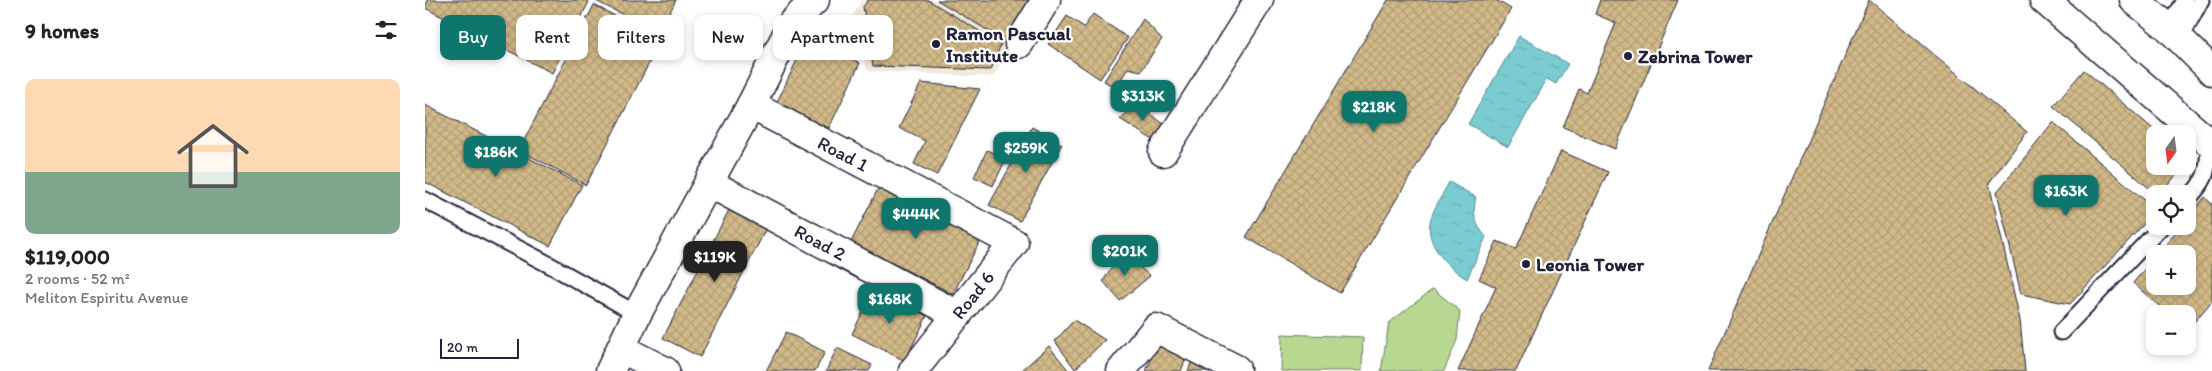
<!DOCTYPE html>
<meta charset="utf-8">
<style>
body{margin:0;font-family:Itim,sans-serif;background:#f6f6f6;color:#222;height:100vh;display:flex;flex-direction:column;font-size:19px;white-space:nowrap}
*{box-sizing:border-box;margin:0}
p{font-size:16px;color:#767676}
.icon{flex:none;width:28px;height:28px;fill:none;stroke:currentColor;stroke-width:2;stroke-linecap:round;stroke-linejoin:round}
.map{position:relative;flex:1;overflow:hidden}
.side{display:flex;flex-direction:column;background:#fff;width:425px}
.side>*{flex:none}
.hud{position:absolute;left:15px;top:15px;width:475px;height:45px;display:flex;gap:10px}
.needle{width:32px;rotate:194deg}
.tools{position:absolute;left:1721px;top:125px;display:grid;gap:10px}
.tools a{display:grid;place-items:center;width:50px;height:50px;border-radius:10px;background:#fff;box-shadow:0 2px 8px #0003;font-size:25px}
.scale{position:absolute;left:15px;bottom:12px;width:79px;box-sizing:border-box;padding-left:5px;border:2px solid #22223b;border-top:0;font-size:14px;line-height:18px;white-space:nowrap;color:#22223b;-webkit-text-stroke:4px #fff;paint-order:stroke}
.price{position:absolute;translate:-50% -42px;padding:0 11px;border-radius:10px;background:#0f766e;color:#fff;font-size:16px;line-height:32px;filter:drop-shadow(0 1px 2px #0008)}
.price::after{content:'';position:absolute;left:50%;top:30px;width:15px;height:11px;margin-left:-8px;background:inherit;clip-path:polygon(0 0,100% 0,50% 100%)}
.price.active{background:#222;color:#fff}
ul{padding:0;list-style:none}
li{display:grid;align-content:center;gap:10px;height:265px;padding:0 25px}
li+li{border-top:1px solid #e0e0e0}
li span{display:grid;place-items:center;height:155px;border-radius:10px;color:#555}
li>.icon{margin-inline-start:auto}
span .icon{width:90px;height:90px;fill:#fffc;stroke-width:1}
li b{font-size:21px}
h2{display:flex;justify-content:space-between;align-items:center;height:60px;padding:0 25px;font-size:21px}
.chip{padding:0 18px;border-radius:10px;background:#fff;box-shadow:0 2px 8px #0003;font-size:18px;line-height:45px}
.chip.active{background:#0f766e;color:#fff}
main{display:flex;flex:1;min-height:0}
.map>svg:first-child{display:block}
.built{fill:#f1eadb}
.park{fill:#b8d790;stroke:#6d7c66}
.water{fill:url(#water-ripples);stroke:#578895}
.building{fill:url(#building-cross-hatch);stroke:#22223b}
.lines{fill:none;stroke-linecap:round;stroke-linejoin:round}
.lane-casing{stroke:#22223b;stroke-width:19}
.street-casing{stroke:#22223b;stroke-width:31}
.primary-casing{stroke:#22223b;stroke-width:31}
.lane{stroke:#fff;stroke-width:15}
.street{stroke:#fff;stroke-width:28}
.primary{stroke:#fff;stroke-width:28}
.poi-dot{fill:#22223b;stroke:#fff;stroke-width:2}
.labels{text-anchor:middle;dominant-baseline:central;stroke-width:4.5;stroke-linejoin:round;paint-order:stroke}
.poi-label{font-size:19px;font-weight:bold;fill:#22223b;stroke:#fff;text-anchor:start}
.street-label{font-size:19px;fill:#22223b;stroke:#fff}
</style>
<main>
<section class="side">
<h2>9 homes<svg class="icon" aria-label="filters" viewBox="0 0 24 24"><path d="M4 7h16M4 17h16"/><circle cx="9" cy="7" r="2"/><circle cx="15" cy="17" r="2"/></svg></h2>
<ul>
<li><span style="background:linear-gradient(#ffd9b3 60%,#7fa58c 0)"><svg class="icon" aria-label="home" viewBox="0 0 24 24"><path d="M3 11l9-7 9 7M6 9v11h12V9"/></svg></span><div><b>$119,000</b><p>2 rooms · 52 m²</p><p>Meliton Espiritu Avenue</p></div></li>
</ul>
</section>
<div class="map">
<svg width="1787" height="371" viewBox="0 0 1787 371">
<defs>
<pattern id="water-ripples" width="26" height="14" patternUnits="userSpaceOnUse" patternTransform="scale(1.25)"><rect width="26" height="14" fill="#7accd1"/><path d="M2 4q2-2 4 0t4 0M15 11q2-2 4 0t4 0" fill="none" stroke="#69afb4"/></pattern>
<pattern id="building-cross-hatch" width="8" height="8" patternUnits="userSpaceOnUse" patternTransform="scale(1.25)"><rect width="8" height="8" fill="#d1b988"/><path d="M0 0l8 8M0 8l8-8" fill="none" stroke="#b39f76"/></pattern>
</defs>
<rect width="100%" height="100%" fill="#fff"/>
<filter id="ink" filterUnits="userSpaceOnUse"><feTurbulence type="fractalNoise" baseFrequency=".02" numOctaves="2"/><feDisplacementMap in="SourceGraphic" scale="10" xChannelSelector="R" yChannelSelector="G"/><feConvolveMatrix kernelMatrix="1 2 1 2 8 2 1 2 1" color-interpolation-filters="sRGB"/></filter>
<g filter="url(#ink)">
<path class="built" d="M437,0H614L568,77L443,71L426,18Z"/>
<path class="park" d="M1008,289L1035,311L1032,340L1019,371H956L964,323Z
M857,334L938,337L937,371H856Z"/>
<path class="water" d="M1094,36L1143,64L1131,84L1122,79L1083,147L1043,124Z
M1024,182L1051,197C1047,214 1050,224 1061,237L1042,279C1022,267 998,243 1006,218C1010,206 1018,194 1024,182Z"/>
<path class="building" d="M2,0H160L164,2L127,73L0,8Z
M169,0H251L234,33Z
M443,0H503L576,44L566,70L448,66L438,7Z
M512,0H608L582,42Z
M963,0H1071L1086,9L915,293L821,237Z
M1175,0H1253L1190,149L1138,127L1154,89L1162,93L1191,23L1170,14Z
M1444,0L1602,132L1564,183L1595,320L1600,371H1283Z
M169,5L236,40L161,185L94,150Z
M668,14L703,38L675,79L623,44L642,16L659,27Z
M718,19L737,39L716,71L703,68L691,88L679,81Z
M382,39L435,63L404,128L351,104Z
M1659,70L1734,134H1730V166H1759L1735,194H1731L1628,106Z
M496,83L555,89L512,175L489,164L500,141L474,128Z
M713,104L740,125L728,140L695,119Z
M0,105L157,185L125,246L0,182Z
M1628,122L1730,209V212L1645,304L1596,294L1572,192Z
M607,127L637,144L595,221L564,205Z
M562,150L581,159L568,186L549,177Z
M1136,151L1183,172L1091,371H1033L1071,287L1054,279L1072,241L1091,249Z
M454,187L556,239L528,294L426,242Z
M1780,197L1787,204V301L1762,330V314H1743L1708,283L1730,257V286H1762V254H1733L1756,226H1762V218Z
M305,208L342,227L275,357L238,338Z
M697,252L725,276L695,301L678,281Z
M449,289L502,316L480,361L427,334Z
M649,320L680,340L650,369L630,341Z
M361,332L400,352L390,371H341Z
M735,338L763,353L756,371H721Z
M624,346L644,371H597V370Z
M412,348L447,365L444,371H401Z
M769,356L804,371H763Z"/>
<g class="lines">
<defs>
<path id="lane" d="M1744,28L1760,0
M1755,39L1776,0
M0,200L123,264L212,314
M1762,200C1785,176 1781,172 1785,143
M1636,332L1737,226"/>
<g id="street">
<path d="M594,44L621,0"/>
<path id="s1" d="M326,105L589,243L488,371"/>
<path d="M738,152L834,0"/>
<path id="s2" d="M284,183L533,315"/>
<path d="M197,349L240,371"/>
<path d="M185,371L212,314L326,105L368,22L390,0"/>
<path d="M696,371L731,328L811,369"/>
</g>
<path id="primary" d="M1619,0L1787,145
M1709,0L1744,28L1787,71"/>
</defs>
<use href="#lane" class="lane-casing"/>
<use href="#street" class="street-casing"/>
<use href="#primary" class="primary-casing"/>
<use href="#lane" class="lane"/>
<use href="#street" class="street"/>
<use href="#primary" class="primary"/>
</g>
</g>
<g class="poi-dot">
<circle cx="511" cy="44" r="5"/>
<circle cx="1203" cy="56" r="5"/>
<circle cx="1101" cy="264" r="5"/>
</g>
<g class="labels">
<g class="poi-label">
<text x="521" y="33">Ramon Pascual<tspan x="521" dy="22">Institute</tspan></text>
<text x="1213" y="56">Zebrina Tower</text>
<text x="1111" y="264">Leonia Tower</text>
</g>
<g class="street-label">
<text stroke="none"><textPath href="#s1" startOffset="104">Road 1</textPath></text>
<text stroke="none"><textPath href="#s2" startOffset="126">Road 2</textPath></text>
<text transform="translate(548 295) rotate(-52)">Road 6</text>
</g>
</g>
</svg>
<div class="tools">
<a><svg class="needle" viewBox="-14 -14 28 28"><path d="M0-13l5 13h-10z" fill="#e53935"/><path d="M0 13l5-13h-10z" fill="#767676"/></svg></a>
<a><svg class="icon" aria-label="locate" viewBox="0 0 24 24"><circle cx="12" cy="12" r="6"/><path d="M12 2v4M12 18v4M2 12h4M18 12h4"/></svg></a>
<a>+</a>
<a>−</a>
</div>
<div class="scale">20 m</div>
<b class="price" style="left:718px;top:122px">$313K</b>
<b class="price" style="left:949px;top:133px">$218K</b>
<b class="price" style="left:601px;top:174px">$259K</b>
<b class="price" style="left:71px;top:178px">$186K</b>
<b class="price" style="left:1641px;top:217px">$163K</b>
<b class="price" style="left:491px;top:240px">$444K</b>
<b class="price" style="left:700px;top:277px">$201K</b>
<b class="price active" style="left:290px;top:283px">$119K</b>
<b class="price" style="left:465px;top:325px">$168K</b>
<div class="hud">
<a class="chip active">Buy</a>
<a class="chip">Rent</a>
<a class="chip">Filters</a>
<a class="chip">New</a>
<a class="chip">Apartment</a>
</div>
</div>
</main>
